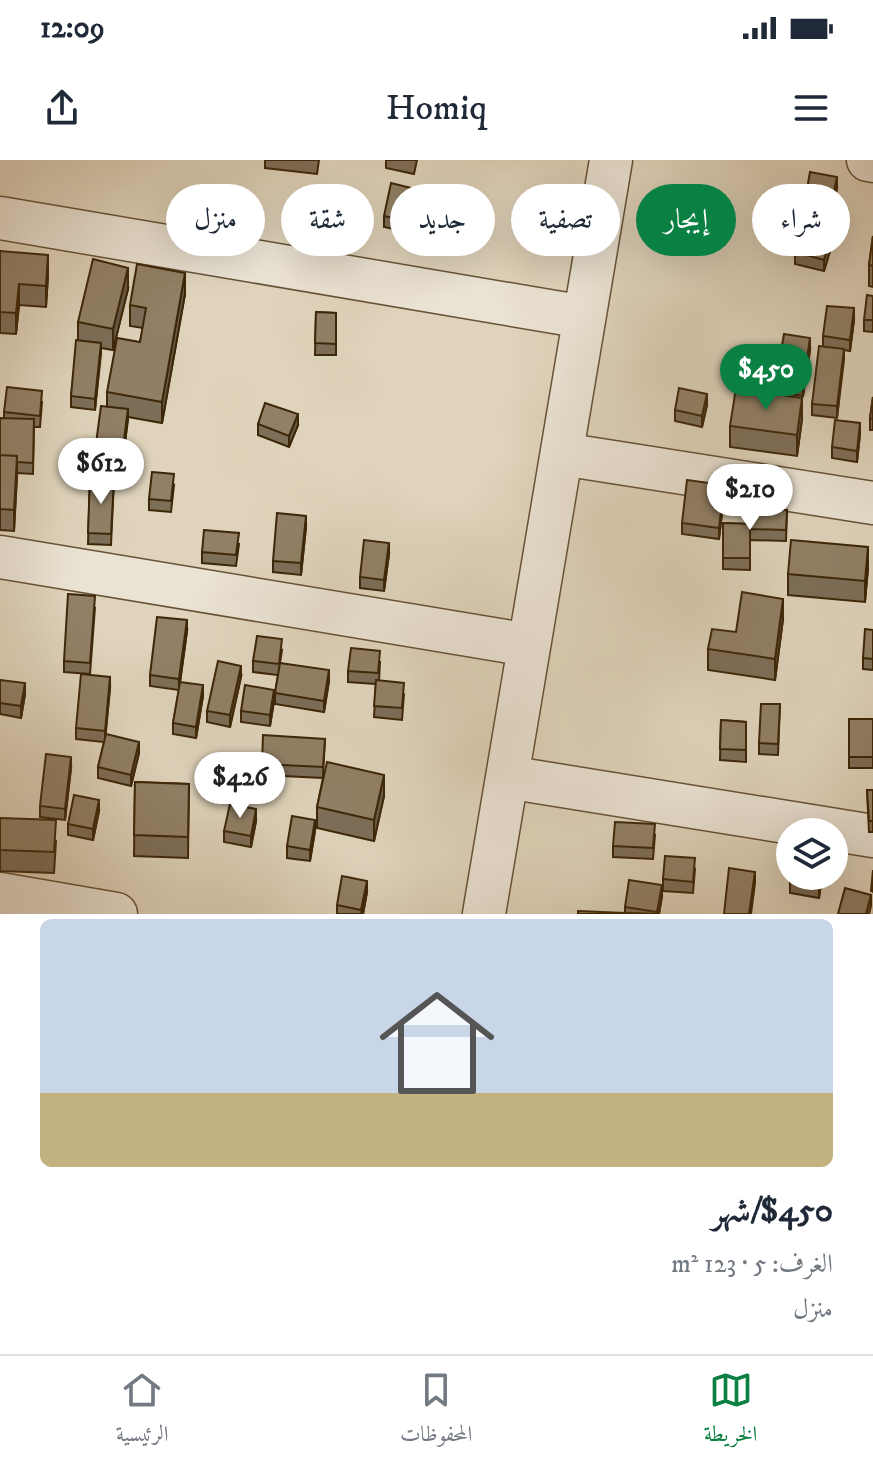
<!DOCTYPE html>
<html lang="ar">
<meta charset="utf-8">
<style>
body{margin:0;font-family:"IM FELL DW Pica",Amiri,serif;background:#f6f6f7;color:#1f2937;direction:rtl;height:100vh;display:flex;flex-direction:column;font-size:30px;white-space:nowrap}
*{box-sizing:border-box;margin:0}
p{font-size:26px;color:#747a83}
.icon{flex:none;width:44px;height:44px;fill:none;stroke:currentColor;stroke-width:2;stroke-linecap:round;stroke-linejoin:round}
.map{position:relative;height:754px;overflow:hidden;direction:ltr}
.panel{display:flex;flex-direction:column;background:#fff;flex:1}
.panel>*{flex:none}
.guide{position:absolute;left:24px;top:24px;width:826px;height:72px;direction:rtl;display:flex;gap:16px}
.buttons{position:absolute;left:776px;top:658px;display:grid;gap:16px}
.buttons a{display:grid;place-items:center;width:72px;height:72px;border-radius:50%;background:#fff;box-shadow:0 8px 32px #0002;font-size:40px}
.price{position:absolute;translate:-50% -68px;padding:0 18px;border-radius:28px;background:#fff;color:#222;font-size:26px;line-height:52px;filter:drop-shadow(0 2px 4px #0008)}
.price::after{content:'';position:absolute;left:50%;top:48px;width:24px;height:18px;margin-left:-12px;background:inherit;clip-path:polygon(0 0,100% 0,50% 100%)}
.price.current{background:#0b8043;color:#fff}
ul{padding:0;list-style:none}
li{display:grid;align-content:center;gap:16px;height:424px;padding:0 40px}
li+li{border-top:2px solid #e0e1e3}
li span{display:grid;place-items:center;height:248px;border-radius:12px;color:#555}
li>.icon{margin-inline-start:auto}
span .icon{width:144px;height:144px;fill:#fffc;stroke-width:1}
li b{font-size:34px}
.tag{padding:0 28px;border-radius:36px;background:#fff;box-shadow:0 8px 32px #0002;font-size:28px;line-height:72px}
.tag.current{background:#0b8043;color:#fff}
.status{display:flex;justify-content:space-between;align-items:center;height:56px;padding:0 40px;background:#fff;direction:ltr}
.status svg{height:22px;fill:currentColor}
header{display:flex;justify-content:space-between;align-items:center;height:104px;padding:0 40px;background:#fff;font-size:36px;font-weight:600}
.tab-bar{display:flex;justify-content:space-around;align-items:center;height:112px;border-top:2px solid #e0e1e3;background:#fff;font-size:22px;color:#747a83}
.tab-bar a{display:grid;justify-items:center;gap:4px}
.tab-bar .current{color:#0b8043}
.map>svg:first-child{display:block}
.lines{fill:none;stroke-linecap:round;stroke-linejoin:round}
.minor-casing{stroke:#665236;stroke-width:45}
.minor{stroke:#eae2d3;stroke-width:42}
.wall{fill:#7d6e58;stroke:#3d2709;stroke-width:2}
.shaded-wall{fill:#665a47;stroke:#3d2709;stroke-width:2}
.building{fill:#918066;stroke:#3d2709;stroke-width:2}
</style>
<div class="status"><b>12:09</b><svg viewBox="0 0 49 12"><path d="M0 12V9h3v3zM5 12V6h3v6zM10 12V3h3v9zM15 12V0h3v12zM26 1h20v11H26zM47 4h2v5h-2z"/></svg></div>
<header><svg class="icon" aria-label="menu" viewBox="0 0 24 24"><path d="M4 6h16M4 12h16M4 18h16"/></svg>Homiq<svg class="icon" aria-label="share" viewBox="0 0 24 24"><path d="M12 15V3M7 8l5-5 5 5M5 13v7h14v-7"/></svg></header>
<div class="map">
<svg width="873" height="754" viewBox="0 0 873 754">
<rect width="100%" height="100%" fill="#dfd3bb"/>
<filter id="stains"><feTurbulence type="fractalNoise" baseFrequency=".0025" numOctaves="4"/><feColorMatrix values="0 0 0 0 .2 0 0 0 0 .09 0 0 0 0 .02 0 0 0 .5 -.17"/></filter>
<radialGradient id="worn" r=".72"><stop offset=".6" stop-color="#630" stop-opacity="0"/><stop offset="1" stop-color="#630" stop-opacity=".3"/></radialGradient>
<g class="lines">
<defs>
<path id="minor" d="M868,0L873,1
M0,58L584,157
M562,294L873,343
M0,397L529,485
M507,617L873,676
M0,734L116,754
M484,754L611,0"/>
</defs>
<use href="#minor" class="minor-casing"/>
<use href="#minor" class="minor"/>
</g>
<path class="wall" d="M265,0H319L317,14L265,8Z
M386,0H417L414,14L386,8Z
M837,28L831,57L805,52V41Z
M415,40L408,72L384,67V56Z
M873,76V127L869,126V105Z
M833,81L824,111L795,104V92Z
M0,91L48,115L46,147L19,145L16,174L0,173Z
M128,129L113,190L101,188L95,250L71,247V236L78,180V162Z
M185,134L162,263L128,257L122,306L95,302V291L107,247V232L140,182L143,168L130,166V145Z
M873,136V172L864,171V160Z
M316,152L336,153V195H315Z
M854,160L850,191L844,190L837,258L812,255V244L823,187V176Z
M810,190L803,236L776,232V221Z
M873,237V270H870V258Z
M42,242L40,267H34L33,314L17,313L14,371L0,370V258H4V252Z
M707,245L702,267L675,261V250Z
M802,259L797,296L730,287V266Z
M258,264L298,265L289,287L258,275Z
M860,274L857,302L832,298V287Z
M90,317L114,319L111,385L88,384Z
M174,325L171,352L149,350V339Z
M724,336L719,379L682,374V363Z
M787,350L786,381L750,380V410L723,409V363L752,364Z
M306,367L301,415L273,412V401Z
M239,384L236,406L202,403V392Z
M389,394L384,431L360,428V417Z
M868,408L865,442L788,435V414Z
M95,447L90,514L64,512V501Z
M783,459L775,520L708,510V489Z
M873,470V510L863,509V498Z
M187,471L179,529L203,536L196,578L173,574V563L179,530L150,526V515Z
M282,490L280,503L329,521L324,552L275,544V533L278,515L253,512V501Z
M380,502L379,521L404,534L402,560L374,557L376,524L348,522V511Z
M241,517L230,567L207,562V551Z
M0,520L25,534L21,558L0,554Z
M110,528L105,578L139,593L131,626L98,618V607L104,582L76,579V568Z
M274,541L270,566L241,562V551Z
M780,544L778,595L759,594V583Z
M849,559H873V608H849Z
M721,560L746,562V602L720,600Z
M325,579L323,616L384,636L374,681L317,668V647L323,618L262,615V604Z
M71,608L65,660L40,657V646Z
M135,622L189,624L188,698L134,696Z
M867,630H873V672H869Z
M99,651L93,680L68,675V664Z
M0,658L56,681L54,713L0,711Z
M256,661L251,687L224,682V671Z
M315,671L310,701L287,698V686Z
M655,675L653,699L613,697V686Z
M695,709L693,733L663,731V719Z
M822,716L819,738L790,733V722Z
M367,732L363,754H337V745Z
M662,736L659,754L625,753V747Z"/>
<path class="shaded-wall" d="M837,17V28L831,57V46Z
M415,29V40L408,72V61Z
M833,70V81L824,111V100Z
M48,95V115L46,147V126Z
M128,108V129L113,190V169Z
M185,113V134L162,263V242Z
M19,124V145L16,174V153Z
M854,148V160L850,191V180Z
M810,178V190L803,236V225Z
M101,183V194L95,250V239Z
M844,189V200L837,258V246Z
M707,234V245L702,267V256Z
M802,238V259L797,296V275Z
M128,249V260L122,306V295Z
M298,254V265L289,287V276Z
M860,263V274L857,302V291Z
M17,296V317L14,371V350Z
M724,325V336L719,379V368Z
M306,356V367L301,415V403Z
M389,383V394L384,431V420Z
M868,387V408L865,442V421Z
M783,439V459L775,520V499Z
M187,460V471L179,530V519Z
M241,506V517L230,567V555Z
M329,510V521L324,552V541Z
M110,517V528L105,582V571Z
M25,523V534L21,558V546Z
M203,525V536L196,578V567Z
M274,530V541L270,566V555Z
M139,582V593L131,626V615Z
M71,597V608L65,660V649Z
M384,615V636L374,681V660Z
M99,640V651L93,680V669Z
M256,649V661L251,687V676Z
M315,660V671L310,701V690Z
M755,712V723L751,754H749Z
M821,716H822L819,738V727Z
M367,721V732L363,754H361Z
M662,725V736L659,754H657Z
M871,735V746L869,754H866Z"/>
<path class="building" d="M810,12L837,17L831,46L805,41Z
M391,23L415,29L408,61L384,56Z
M803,63L833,70L824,100L795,92Z
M873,76V106L869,105Z
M0,91L48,95L46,126L19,124L16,153L0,152Z
M93,99L128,108L113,169L78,162Z
M137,104L185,113L162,242L107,232L117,178L140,182L146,148L130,145Z
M867,135L873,136V160H864Z
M827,146L854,148L850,180L823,176Z
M316,152L336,153V184L315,183Z
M784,174L810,178L803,225L776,221Z
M76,180L101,183L95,239L71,236Z
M819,186L844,189L837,246L812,244Z
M7,227L42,231L40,256L4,252Z
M679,228L707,234L702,256L675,250Z
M736,228L802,238L797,275L730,266Z
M873,237V259L870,258Z
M265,243L298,254L289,276L258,264Z
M101,246L128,249L122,295L95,291Z
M0,258L34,259L33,303L17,302V296L0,295Z
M835,260L860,263L857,291L832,287Z
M0,295L17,296L14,350L0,349Z
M152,312L174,314L171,341L149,339Z
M90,317L114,319L111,374L88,373Z
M687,320L724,325L719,368L682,363Z
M753,349L787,350L786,370L750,369V398H723V363L752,364Z
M277,353L306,356L301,403L273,401Z
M204,370L239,373L236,395L202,392Z
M364,380L389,383L384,420L360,417Z
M791,380L868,387L865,421L788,414Z
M742,432L783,439L775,499L708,489L712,469L736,472Z
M68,434L95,436L90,503L64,501Z
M157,457L187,460L179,519L150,515Z
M865,469L873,470V499L863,498Z
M257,476L282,479L279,504L253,501Z
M351,488L380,491L378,513L348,511Z
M218,501L241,506L230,555L207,551Z
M280,503L329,510L324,541L275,533Z
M81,514L110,517L105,571L76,568Z
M0,520L25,523L21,546L0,543Z
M376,520L404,523L402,548L374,546Z
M180,522L203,525L196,567L173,563Z
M245,525L274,530L270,555L241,551Z
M761,544H780L778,584L759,583Z
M849,559H873V597H849Z
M721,560L746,562V590L720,589Z
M106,574L139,582L131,615L98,607Z
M263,575L325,579L323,607L262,604Z
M46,594L71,597L65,649L40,646Z
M327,602L384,615L374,660L317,647Z
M135,622L189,624L188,677L134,675Z
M867,630H873V661H869Z
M74,635L99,640L93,669L68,664Z
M230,644L256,649L251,676L224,671Z
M292,656L315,660L310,690L287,686Z
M0,658L56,660L54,692L0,690Z
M615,662L655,664L653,688L613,686Z
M665,696L695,698L693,722L663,719Z
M729,708L755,712L749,754H724Z
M873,710V732L871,731Z
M342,716L367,721L361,750L337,745Z
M791,716H821L819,727L790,722Z
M629,720L662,725L657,752L625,747Z
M845,728L871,735L866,754H838Z
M578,751L649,754H578Z"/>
<rect width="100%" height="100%" filter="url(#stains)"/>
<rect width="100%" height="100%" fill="url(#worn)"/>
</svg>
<div class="buttons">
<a><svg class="icon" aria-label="layers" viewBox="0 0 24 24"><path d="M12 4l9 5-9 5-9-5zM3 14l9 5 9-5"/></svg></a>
</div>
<b class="price current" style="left:766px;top:252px">$450</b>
<b class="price" style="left:101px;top:346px">$612</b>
<b class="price" style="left:750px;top:372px">$210</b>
<b class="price" style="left:240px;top:660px">$426</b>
<div class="guide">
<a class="tag">شراء</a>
<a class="tag current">إيجار</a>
<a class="tag">تصفية</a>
<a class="tag">جديد</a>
<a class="tag">شقة</a>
<a class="tag">منزل</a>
</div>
</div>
<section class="panel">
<ul>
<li><span style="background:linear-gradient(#c9d6e8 70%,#c2b280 0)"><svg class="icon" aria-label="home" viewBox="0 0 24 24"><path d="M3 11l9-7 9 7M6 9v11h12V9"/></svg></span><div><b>$450/شهر</b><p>الغرف: 5 · 123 m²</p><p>منزل</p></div></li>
</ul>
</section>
<nav class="tab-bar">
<a class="current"><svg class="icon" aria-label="map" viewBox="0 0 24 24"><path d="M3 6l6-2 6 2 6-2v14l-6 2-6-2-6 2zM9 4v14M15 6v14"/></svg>الخريطة</a>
<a><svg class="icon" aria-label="saved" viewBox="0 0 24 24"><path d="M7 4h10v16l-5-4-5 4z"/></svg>المحفوظات</a>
<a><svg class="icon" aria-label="home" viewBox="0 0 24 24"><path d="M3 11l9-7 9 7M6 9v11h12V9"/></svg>الرئيسية</a>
</nav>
